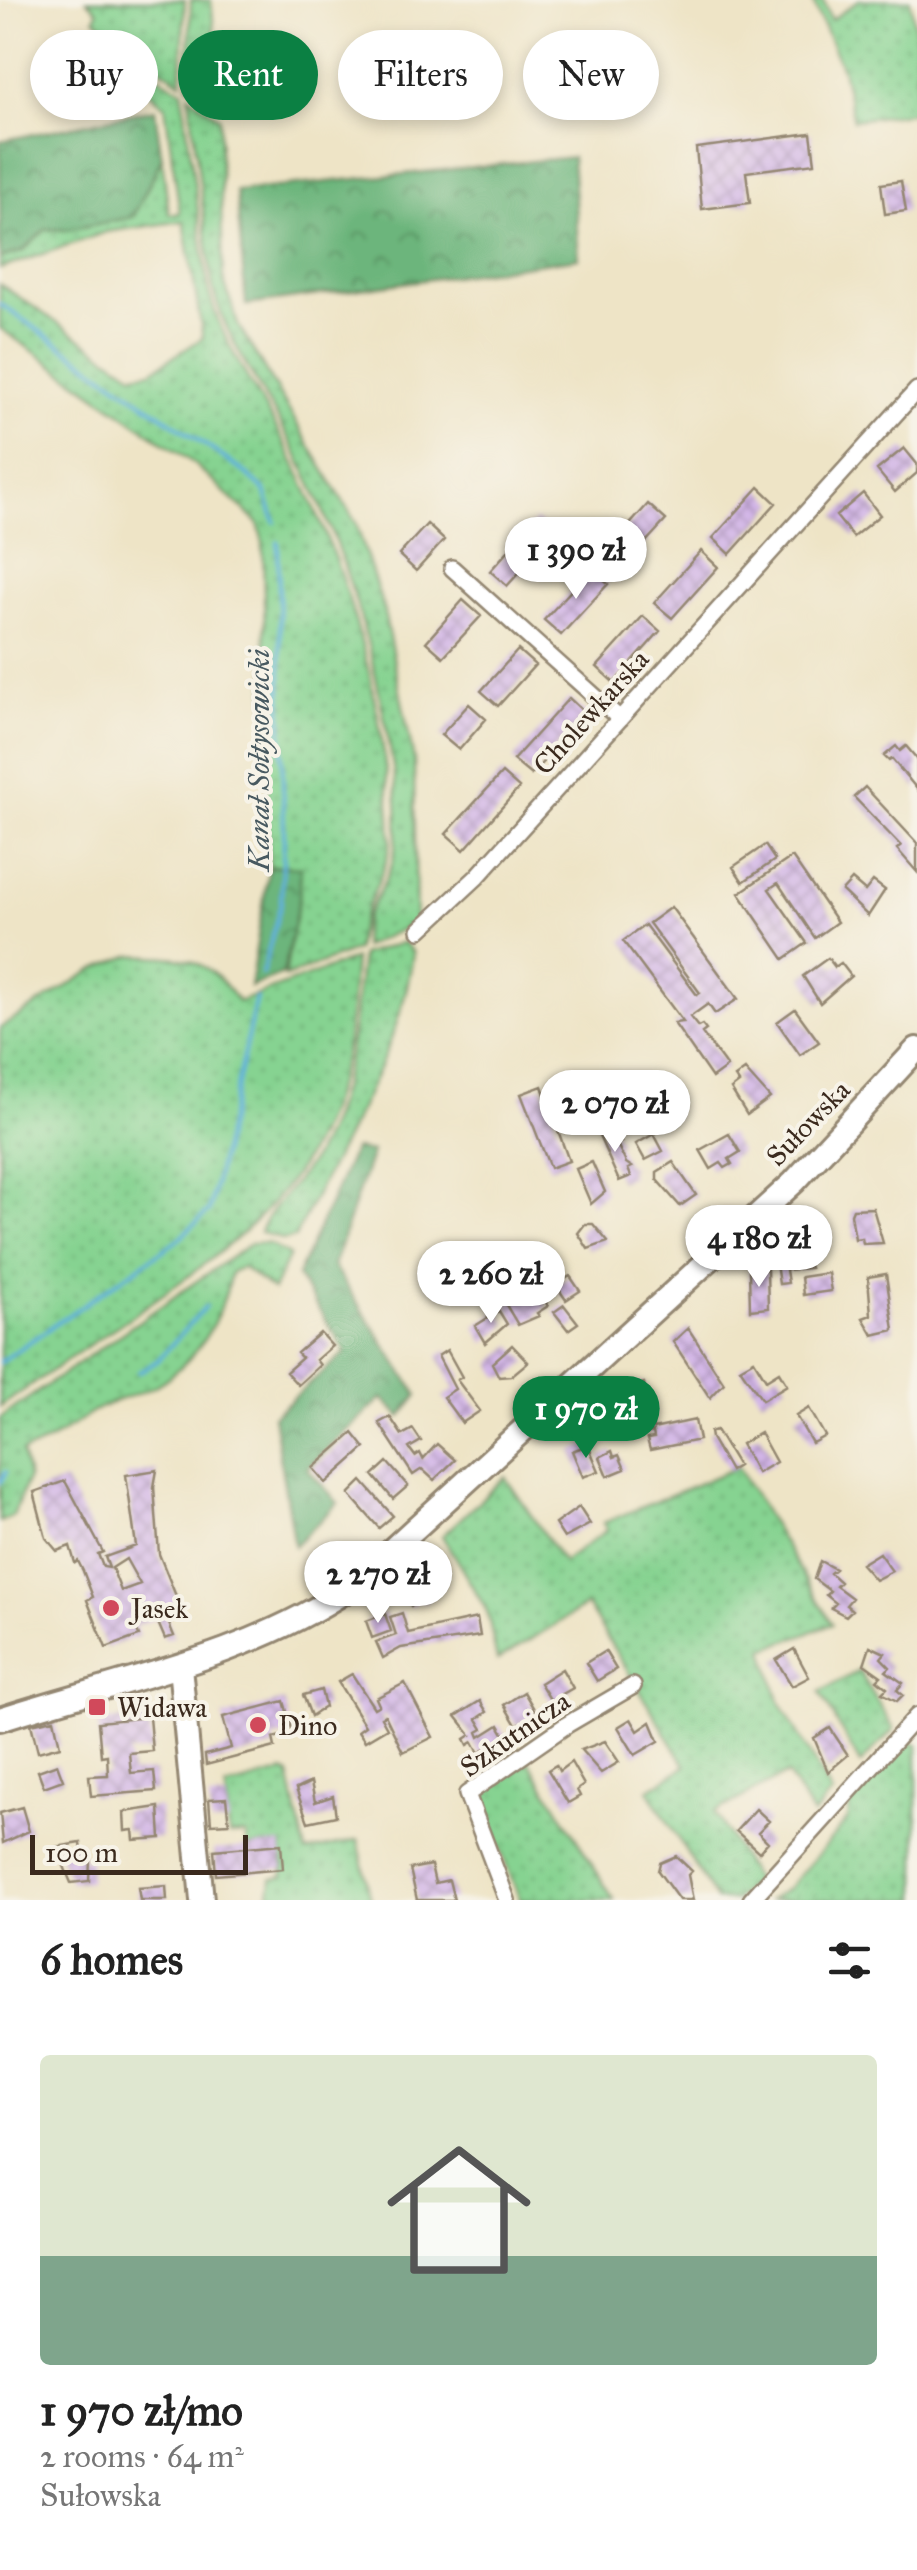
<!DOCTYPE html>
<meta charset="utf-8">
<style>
body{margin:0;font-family:"IM FELL Great Primer",serif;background:#f6f6f6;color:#222;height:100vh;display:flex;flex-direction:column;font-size:38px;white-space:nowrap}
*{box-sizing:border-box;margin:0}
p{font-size:32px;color:#767676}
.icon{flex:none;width:55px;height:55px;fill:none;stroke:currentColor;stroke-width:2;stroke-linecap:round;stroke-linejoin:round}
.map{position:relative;height:1900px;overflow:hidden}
.sheet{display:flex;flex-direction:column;background:#fff;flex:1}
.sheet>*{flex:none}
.banner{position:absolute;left:30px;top:30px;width:858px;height:90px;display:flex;gap:20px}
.scale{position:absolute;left:30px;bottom:25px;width:218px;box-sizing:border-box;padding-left:10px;border:5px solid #3b2a1e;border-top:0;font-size:28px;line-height:35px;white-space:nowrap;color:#3b2a1e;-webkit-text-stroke:8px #f7f3e8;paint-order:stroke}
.price{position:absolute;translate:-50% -85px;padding:0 22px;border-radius:35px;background:#fff;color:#222;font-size:32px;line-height:65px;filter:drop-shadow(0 2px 5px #0008)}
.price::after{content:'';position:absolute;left:50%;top:60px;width:30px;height:22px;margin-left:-15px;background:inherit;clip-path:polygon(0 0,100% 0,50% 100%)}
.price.current{background:#0b8043;color:#fff}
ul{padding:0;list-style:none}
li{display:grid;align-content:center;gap:20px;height:530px;padding:0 40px}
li+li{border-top:2px solid #e0e0e0}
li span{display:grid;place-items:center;height:310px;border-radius:10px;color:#555}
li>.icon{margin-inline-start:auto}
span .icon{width:180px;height:180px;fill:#fffc;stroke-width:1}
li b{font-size:42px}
h2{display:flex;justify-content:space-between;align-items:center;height:120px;padding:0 40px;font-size:42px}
.chip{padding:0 35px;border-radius:45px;background:#fff;box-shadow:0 5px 15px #0003;font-size:35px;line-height:90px}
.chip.current{background:#0b8043;color:#fff}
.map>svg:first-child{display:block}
.grass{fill:url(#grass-dots);stroke:#607e58;stroke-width:2.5}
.forest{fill:url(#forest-crowns);stroke:#54704c;stroke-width:2.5}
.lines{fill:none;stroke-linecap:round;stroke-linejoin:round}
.stream{stroke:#60b1db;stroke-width:4}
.building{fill:url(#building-cross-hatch);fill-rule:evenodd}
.street-casing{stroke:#948772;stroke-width:20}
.secondary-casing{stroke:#948772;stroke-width:28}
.street{stroke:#fff;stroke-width:15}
.secondary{stroke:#fff;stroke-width:22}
.poi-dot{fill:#d1495b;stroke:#f7f3e8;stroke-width:4}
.labels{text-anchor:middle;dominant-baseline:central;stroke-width:8;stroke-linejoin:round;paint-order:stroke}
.street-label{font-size:28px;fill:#3b2a1e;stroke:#f7f3e8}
.poi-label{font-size:28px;fill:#3b2a1e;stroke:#f7f3e8;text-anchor:start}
.water-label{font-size:30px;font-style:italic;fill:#485960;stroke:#f7f3e8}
</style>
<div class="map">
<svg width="917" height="1900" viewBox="0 0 917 1900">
<defs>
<pattern id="grass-dots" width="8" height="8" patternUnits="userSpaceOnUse" patternTransform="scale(2.5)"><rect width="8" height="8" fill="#86d391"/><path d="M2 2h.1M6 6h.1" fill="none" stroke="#75b57d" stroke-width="1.8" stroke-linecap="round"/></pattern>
<pattern id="forest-crowns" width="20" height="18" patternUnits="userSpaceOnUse" patternTransform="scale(2.5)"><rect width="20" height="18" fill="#6cb57b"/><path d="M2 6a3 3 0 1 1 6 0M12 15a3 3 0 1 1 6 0" fill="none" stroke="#5a9364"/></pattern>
<pattern id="building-cross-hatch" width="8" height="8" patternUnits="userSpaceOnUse" patternTransform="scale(2.5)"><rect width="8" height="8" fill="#d2b5e7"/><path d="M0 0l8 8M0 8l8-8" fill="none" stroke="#ac93bb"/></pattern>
</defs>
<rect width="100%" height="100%" fill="#f7f3e8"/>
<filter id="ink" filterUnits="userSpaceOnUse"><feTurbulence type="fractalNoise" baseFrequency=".01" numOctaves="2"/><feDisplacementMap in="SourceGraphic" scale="20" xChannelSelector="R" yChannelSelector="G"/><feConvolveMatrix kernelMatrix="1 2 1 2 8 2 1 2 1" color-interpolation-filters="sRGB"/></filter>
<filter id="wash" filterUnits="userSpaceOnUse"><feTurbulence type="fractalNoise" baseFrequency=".0048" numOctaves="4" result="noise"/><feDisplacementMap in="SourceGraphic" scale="40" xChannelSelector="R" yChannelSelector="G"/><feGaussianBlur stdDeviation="2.25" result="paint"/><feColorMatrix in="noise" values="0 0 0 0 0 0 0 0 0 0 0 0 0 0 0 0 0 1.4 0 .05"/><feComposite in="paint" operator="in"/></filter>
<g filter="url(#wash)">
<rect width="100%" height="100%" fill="#eee4c6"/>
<path class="grass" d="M87,0H185L181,82L124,44L95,18L98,11Z
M191,0H211L221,96L215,100L188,85Z
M812,0H823L831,20L859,0H910L917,38V112L853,120L842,69Z
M129,59L182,90L209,293C225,352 262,396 288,450C349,573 387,703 391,840C386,880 361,905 356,950L285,977L301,867L269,866L263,543L258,523L193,463L0,328V284L133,374L151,371L203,338L184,221L106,232L0,269V258L23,251L46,229L66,230L133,217L162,158L169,214L180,213L165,106L129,74Z
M189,95L219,117L223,278L238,325L356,523L383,607L414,760L416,923L363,947C358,914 384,893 392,863C405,818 392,757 383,712C365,617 334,524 289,439C262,388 229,346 213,290Z
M404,942L413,953C400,1057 337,1144 295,1238L283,1240L260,1232C265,1213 301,1179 313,1158C350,1094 353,1026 361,955Z
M132,955C186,958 205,954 238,1002L354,959C351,992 351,1026 344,1058C315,1186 246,1236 145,1307C96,1340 48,1373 0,1407V1028L95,969Z
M267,1243L289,1255L273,1290L242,1267L231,1272C222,1319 197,1361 155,1386C137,1396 114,1399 96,1410C70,1426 52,1443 22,1452L28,1478L13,1516L0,1522V1418L250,1244Z
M738,1467L832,1624L764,1649L779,1700L832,1794L813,1815L787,1774L715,1812L755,1880L736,1900H716L648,1790L686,1766L587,1605L497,1660L487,1611L442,1536L505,1477L563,1562L607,1530L603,1523Z
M859,1671L894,1729L860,1764L820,1692Z
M907,1742L917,1744V1900H770L788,1888L826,1845L848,1819L850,1802Z
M529,1761L614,1900H520L481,1801L487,1786Z
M284,1772L289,1775L306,1852L358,1840L371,1900H269L272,1878L284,1876L281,1845L248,1847L246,1834L229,1835L226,1788Z"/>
<path class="forest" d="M155,109L162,158L133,217L66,230L46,229L23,251L0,258V141Z
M572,157L579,258L246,305L236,191Z
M269,866L301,867L299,900L283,974L250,987Z
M354,1149L372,1152L333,1266L418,1395L401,1417L382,1398L307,1468L338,1503L294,1546L273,1416L346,1352L297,1276Z"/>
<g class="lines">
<path class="stream" d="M0,304L243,471L265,491L275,522
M262,974L281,903L284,837L278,542
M0,1362L175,1242L209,1211L256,998
M139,1372L157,1361L205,1307
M0,1482L6,1472"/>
</g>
<g id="blocks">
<path class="building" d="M811,133L815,163L746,172L750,203L702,209L696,148Z
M901,181L906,211L885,214L881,184Z
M904,448L917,464V473L895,492L877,470Z
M759,487L776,503L730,554L713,538Z
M863,493L880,515L853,537L836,516Z
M648,504L666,520L619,571L602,556Z
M536,520L553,535L507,586L490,571Z
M427,524L444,540L416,571L399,555Z
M701,551L718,567L672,618L654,603Z
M591,569L608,584L561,635L544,620Z
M463,600L481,616L443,657L426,642Z
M643,616L660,631L614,683L597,667Z
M518,650L535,665L498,706L481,691Z
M569,698L586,714L531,775L513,760Z
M469,704L486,719L459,750L441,735Z
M896,746L900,751L906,746L917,759V789L892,759L889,761L884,756Z
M502,773L519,788L464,850L446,834Z
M865,787L917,843V872L897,849L901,846L854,797Z
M765,845L775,860L743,882L733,867Z
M792,857L837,922L815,938L778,883L769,889L807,943L784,959L739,893Z
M852,880L865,891L873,881L885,890L868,916L842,891Z
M671,907L738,999L715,1014L708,1004L690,1017L698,1027L702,1025L706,1030L702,1033L727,1067L712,1078L674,1023L683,1022L623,941L645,925L697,995L700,993L649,923Z
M828,958L835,967L841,963L851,976L820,1003L803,976Z
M795,1009L819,1042L800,1055L777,1022Z
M745,1070L770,1098L747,1115L731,1089L739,1083L735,1077Z
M650,1080L677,1116L672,1119L663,1104L652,1108L639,1089Z
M542,1086L569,1161L550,1168L521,1094Z
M616,1097L621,1109L592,1123L589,1116Z
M612,1130L621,1142L617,1144L626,1163L632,1167L628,1169L631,1176L619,1181L599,1136Z
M654,1134L663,1151L645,1160L636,1144Z
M729,1134L740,1152L729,1159L732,1164L725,1168L721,1163L711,1169L700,1150Z
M592,1162L605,1192L591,1204L576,1169Z
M673,1162L696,1195L680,1206L657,1180V1172Z
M873,1208L883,1243L863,1244L862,1238L855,1239L851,1214L853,1209Z
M585,1224H593L608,1242L588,1249L578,1233Z
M796,1246L797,1251L805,1249L810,1268L786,1270L788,1283L779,1284L775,1257Z
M767,1269L768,1308L750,1310L749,1271Z
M828,1273L831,1291L803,1295L801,1277Z
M886,1274L894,1330L873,1335L863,1318L871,1315L868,1277Z
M570,1276L580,1291L566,1300L556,1285Z
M537,1287L548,1306L537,1313L539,1316L518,1325L506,1305Z
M564,1305L578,1323L568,1330L554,1312Z
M499,1311L507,1324L485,1343L475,1326Z
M688,1328L724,1383L710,1398L673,1342Z
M320,1333L332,1346L316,1360L320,1365L298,1385L286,1372L302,1358L297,1353Z
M512,1345L528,1362L511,1376L499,1377L492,1363Z
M447,1350L462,1377L457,1380L480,1411L462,1423L443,1397L455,1389L438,1356Z
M754,1360L766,1380L779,1372L787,1385L762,1400L740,1368Z
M644,1383L653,1429L695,1420L699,1440L650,1450L647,1439L654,1438L653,1432L638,1435L628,1387Z
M809,1408L825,1436L812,1443L796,1416Z
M390,1417L402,1435L413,1429L421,1441L409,1448L415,1456L420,1453L423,1459L437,1444L455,1460L434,1480L422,1469L413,1475L379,1423Z
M716,1430L738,1466L730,1471L711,1438L710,1432Z
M353,1433L365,1448L326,1483L313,1468Z
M760,1433L776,1462L757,1473L741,1444Z
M588,1445L599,1471L583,1477L572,1451Z
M612,1451L614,1457L619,1455L625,1469L608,1476L600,1457Z
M387,1462L408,1486L393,1499L373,1475Z
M157,1470L154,1487L159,1554L182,1611L165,1614L174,1636L165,1639L156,1618L135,1626L139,1636L106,1648L87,1600L93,1597L83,1571L78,1561L75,1563L70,1546L57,1551L46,1538L34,1492L65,1481L103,1552L98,1554L103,1567L109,1568L105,1557L136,1546L126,1475ZM126,1559L140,1584L121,1591L112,1568Z
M362,1481L393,1516L379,1528L349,1494Z
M579,1507L590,1524L564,1538L555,1524Z
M879,1553L892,1571L875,1580L861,1564Z
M820,1561L835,1569L830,1573L840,1582L836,1586L852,1598L846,1605L852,1610L846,1616L831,1608L836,1603L826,1595L830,1591L814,1579Z
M423,1567L437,1582L425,1593L429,1597L424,1603L420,1598L411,1606L397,1590Z
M402,1613L408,1633L477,1618L480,1636L401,1648L383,1658L376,1642L396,1635L390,1617Z
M385,1614L391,1631L372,1638L366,1621Z
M870,1646L885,1653L881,1658L890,1667L886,1671L903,1683L897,1690L903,1695L897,1701L882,1693L887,1688L877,1680L881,1676L864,1664Z
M794,1649L809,1677L792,1686L776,1660Z
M605,1651L616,1669L597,1681L586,1663Z
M562,1669L573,1688L559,1696L562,1702L554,1706L540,1683Z
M352,1674L374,1708L379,1705L376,1698L405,1683L433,1737L403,1752L385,1715L381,1717L387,1728L365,1741L358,1731L365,1726L338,1682Z
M321,1690L325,1707L311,1716L303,1695Z
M524,1692L538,1716L516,1725L504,1705Z
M284,1701L293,1733L273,1738L275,1747L206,1765L205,1755L231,1748L223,1717Z
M480,1701L487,1712L477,1719L483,1729L478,1732L480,1737L499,1725L506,1737L479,1753L473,1742L468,1745L465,1739L471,1735L456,1716Z
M149,1717L152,1751L129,1753L131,1773L154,1771L156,1791L91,1796L89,1776L108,1775L107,1755L101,1756L98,1722Z
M54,1719L60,1746L38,1752L31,1724Z
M631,1719L638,1731L651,1722L659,1741L635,1755L618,1727Z
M830,1728L848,1755L828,1772L814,1738Z
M605,1741L619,1762L601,1773L581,1750Z
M571,1762L584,1785L577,1790L580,1796L568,1803L548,1770L556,1765L559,1771Z
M57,1764L63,1780L44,1787L38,1771Z
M311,1782L315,1802L333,1796L336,1816L308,1822L296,1789Z
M226,1798L229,1823L211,1824L209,1799Z
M22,1807L29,1831L3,1843L0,1813Z
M159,1807L161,1838L134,1840L133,1830L125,1831L124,1812Z
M756,1809L769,1821L758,1832L768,1842L759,1852L736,1831Z
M81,1843L83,1860L90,1859L89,1881L71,1883L56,1847Z
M281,1844L283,1869L216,1875L214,1850Z
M676,1856L692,1871L688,1875L693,1900H679L658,1871L660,1863Z
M431,1865L435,1883L449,1880L454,1900H417L410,1869Z
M166,1886L167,1900H140L138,1888Z"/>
</g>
</g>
<g filter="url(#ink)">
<use href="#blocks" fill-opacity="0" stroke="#948772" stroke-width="2.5"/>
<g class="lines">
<defs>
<path id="street" d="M452,568L620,719
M420,930L477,877L917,390
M507,1900L467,1794L568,1724L633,1686
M751,1900L917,1716"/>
<path id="secondary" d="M180,1666L202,1900
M0,1719C120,1680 244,1659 350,1588L794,1182L917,1049"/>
</defs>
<use href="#street" class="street-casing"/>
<use href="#secondary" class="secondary-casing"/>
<use href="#street" class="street"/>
<use href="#secondary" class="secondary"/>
</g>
</g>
<g class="poi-dot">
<circle cx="111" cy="1608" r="10"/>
<rect x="87" y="1697" width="20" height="20" rx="5"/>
<circle cx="258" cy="1725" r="10"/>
</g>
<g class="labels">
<g class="street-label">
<text transform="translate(591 712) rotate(-48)">Cholewkarska</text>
<text transform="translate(808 1123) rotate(-46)">Sułowska</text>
<text transform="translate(515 1734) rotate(-35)">Szkutnicza</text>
</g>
<g class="poi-label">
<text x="131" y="1608">Jasek</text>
<text x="117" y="1707">Widawa</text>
<text x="278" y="1725">Dino</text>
</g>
<g class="water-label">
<text transform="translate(259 760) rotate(-90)">Kanał Sołtysowicki</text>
</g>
</g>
</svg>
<div class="scale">100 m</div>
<b class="price" style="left:576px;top:602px">1 390 zł</b>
<b class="price" style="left:615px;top:1155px">2 070 zł</b>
<b class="price" style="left:759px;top:1290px">4 180 zł</b>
<b class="price" style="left:491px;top:1326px">2 260 zł</b>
<b class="price current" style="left:586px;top:1461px">1 970 zł</b>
<b class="price" style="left:378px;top:1626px">2 270 zł</b>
<div class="banner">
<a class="chip">Buy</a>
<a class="chip current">Rent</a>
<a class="chip">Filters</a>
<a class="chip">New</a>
</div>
</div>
<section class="sheet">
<h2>6 homes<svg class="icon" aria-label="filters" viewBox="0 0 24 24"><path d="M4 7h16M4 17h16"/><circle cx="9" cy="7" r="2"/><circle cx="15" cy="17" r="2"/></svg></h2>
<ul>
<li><span style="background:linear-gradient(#dfe7d0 65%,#7fa58c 0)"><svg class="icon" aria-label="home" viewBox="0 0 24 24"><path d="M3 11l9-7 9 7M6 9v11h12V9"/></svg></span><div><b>1 970 zł/mo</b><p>2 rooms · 64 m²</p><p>Sułowska</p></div></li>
</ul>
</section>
